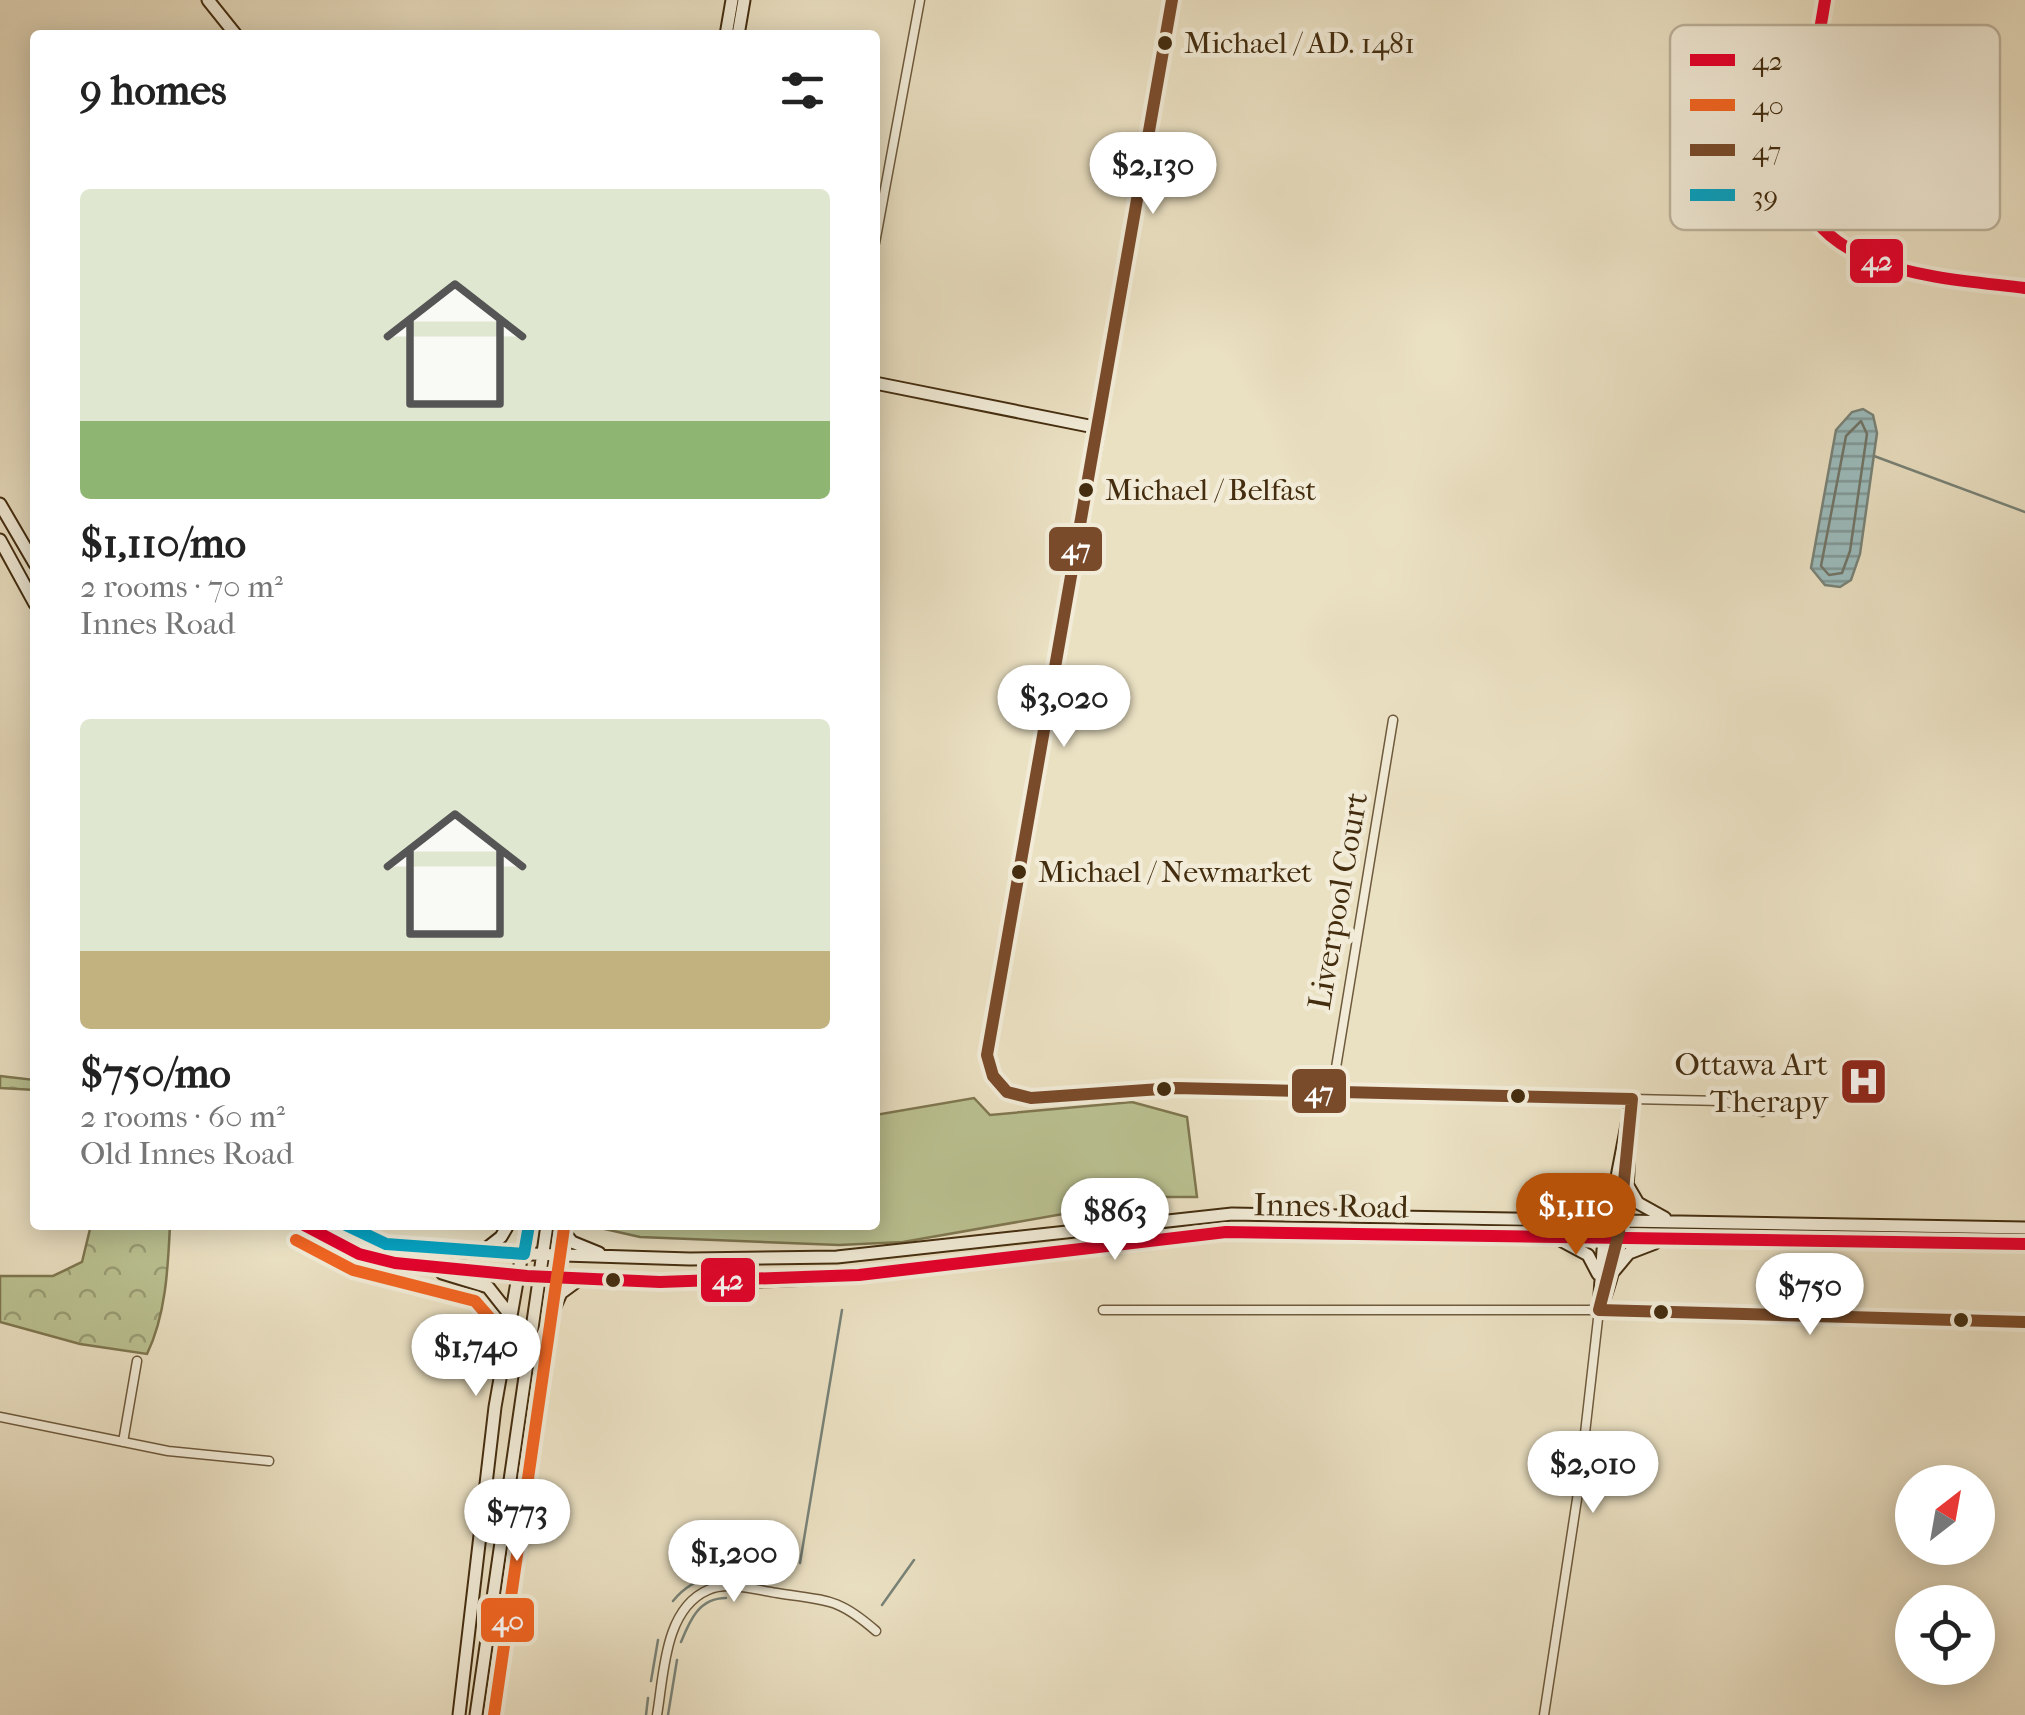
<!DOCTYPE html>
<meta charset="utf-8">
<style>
body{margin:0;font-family:"IM FELL French Canon",serif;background:#f6f6f6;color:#222;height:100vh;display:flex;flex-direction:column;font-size:38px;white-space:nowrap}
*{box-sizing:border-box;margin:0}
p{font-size:32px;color:#767676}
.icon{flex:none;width:55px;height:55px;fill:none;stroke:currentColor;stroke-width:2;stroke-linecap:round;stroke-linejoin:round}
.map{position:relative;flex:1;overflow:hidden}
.side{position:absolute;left:30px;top:30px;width:850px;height:1200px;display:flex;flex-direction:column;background:#fff;border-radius:10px;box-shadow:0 5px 25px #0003}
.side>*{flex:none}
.needle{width:65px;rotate:31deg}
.buttons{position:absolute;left:1895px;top:1465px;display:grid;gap:20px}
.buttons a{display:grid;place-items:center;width:100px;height:100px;border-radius:50%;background:#fff;box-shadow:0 5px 25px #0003;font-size:50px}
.price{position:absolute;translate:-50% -85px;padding:0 22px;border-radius:35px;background:#fff;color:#222;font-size:32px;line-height:65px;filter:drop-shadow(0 2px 5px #0008)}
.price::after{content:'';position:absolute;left:50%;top:60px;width:30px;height:22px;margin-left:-15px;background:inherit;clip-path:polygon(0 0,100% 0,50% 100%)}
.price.selected{background:#b45309;color:#fff}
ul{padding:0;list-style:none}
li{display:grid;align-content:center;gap:20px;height:530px;padding:0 50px}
li span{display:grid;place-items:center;height:310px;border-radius:10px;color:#555}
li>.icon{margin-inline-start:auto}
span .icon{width:180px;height:180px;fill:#fffc;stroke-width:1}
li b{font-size:42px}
h2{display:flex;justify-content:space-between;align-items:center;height:120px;padding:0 50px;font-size:42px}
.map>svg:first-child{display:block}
.green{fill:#bac191;stroke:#7f7750;stroke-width:2.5}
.forest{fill:url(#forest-crowns);stroke:#7f7750;stroke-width:2.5}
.water{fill:url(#water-rules);stroke:#788277;stroke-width:2.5}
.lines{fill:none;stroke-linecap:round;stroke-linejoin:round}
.shore{stroke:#707466;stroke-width:2.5}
.stream{stroke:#788277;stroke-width:2.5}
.street-casing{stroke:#6e5a3c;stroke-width:11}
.secondary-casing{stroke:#442d0f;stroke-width:15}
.street{stroke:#f1ebd7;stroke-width:8}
.secondary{stroke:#f1ebd7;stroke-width:11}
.bus-1-casing{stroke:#f1ebd7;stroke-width:20}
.bus-2-casing{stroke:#f1ebd7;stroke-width:20}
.bus-3-casing{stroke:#f1ebd7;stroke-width:20}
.bus-4-casing{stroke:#f1ebd7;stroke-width:20}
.bus-1{stroke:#e4002b;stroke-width:12}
.bus-2{stroke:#f26522;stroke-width:12}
.bus-3{stroke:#7a4b2a;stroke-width:12}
.bus-4{stroke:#03a3c4;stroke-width:12}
.bus-dot{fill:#442d0f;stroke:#f1ebd7;stroke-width:4}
.labels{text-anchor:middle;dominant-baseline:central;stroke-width:9;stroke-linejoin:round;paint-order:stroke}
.bus-label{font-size:30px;fill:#442d0f;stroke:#f1ebd7;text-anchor:start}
.street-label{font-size:32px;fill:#442d0f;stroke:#f1ebd7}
.poi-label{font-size:32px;fill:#442d0f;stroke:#f1ebd7;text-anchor:end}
.key{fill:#f1ebd7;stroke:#bdb29b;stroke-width:2.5}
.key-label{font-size:28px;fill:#442d0f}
.line-badge{stroke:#f1ebd7;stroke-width:4}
.badge-label{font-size:28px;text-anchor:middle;font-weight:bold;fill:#fff}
</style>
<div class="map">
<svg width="2025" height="1715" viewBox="0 0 2025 1715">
<defs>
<pattern id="forest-crowns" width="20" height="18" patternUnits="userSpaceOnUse" patternTransform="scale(2.5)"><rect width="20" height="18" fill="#bac191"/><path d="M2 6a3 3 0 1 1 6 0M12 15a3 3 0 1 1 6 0" fill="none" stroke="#999d75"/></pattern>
<pattern id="water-rules" width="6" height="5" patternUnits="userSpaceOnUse" patternTransform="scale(2.5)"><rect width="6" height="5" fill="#9bbbbc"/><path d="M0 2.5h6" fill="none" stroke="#809897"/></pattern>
</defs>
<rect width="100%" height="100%" fill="#eae0c2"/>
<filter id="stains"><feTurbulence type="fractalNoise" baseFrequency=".002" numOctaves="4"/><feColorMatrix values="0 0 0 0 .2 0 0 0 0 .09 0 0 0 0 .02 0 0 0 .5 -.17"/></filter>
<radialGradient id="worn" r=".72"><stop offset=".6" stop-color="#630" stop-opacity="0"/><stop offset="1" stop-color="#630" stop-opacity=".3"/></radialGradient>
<path class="green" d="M974,1098L990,1115L1132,1102L1187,1117L1197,1197H1160L903,1242L839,1245L640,1237L587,1225H875V1115Z"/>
<path class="forest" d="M0,1076L35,1080V1090L0,1088Z
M91,1225H170C168,1267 166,1315 147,1354L80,1344L0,1322V1276H53L82,1262Z"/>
<path class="water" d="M1863,409L1873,415L1877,433L1860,554L1851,580L1840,587L1825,585L1811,568L1836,430L1852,412Z"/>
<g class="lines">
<path class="shore" d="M1861,421L1867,434L1850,551L1842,573L1829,575L1821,566L1846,436Z"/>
<path class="stream" d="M1874,456L2025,512
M800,1563L842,1310
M673,1601C697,1571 731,1572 766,1578
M882,1605L914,1560
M681,1642C690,1620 699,1598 726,1598
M651,1681L658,1640
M646,1715L648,1698
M668,1715L677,1660"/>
<defs>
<path id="street" d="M1825,0L1795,172C1817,278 1937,275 2025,288
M875,243L920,0
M1099,428L1172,0
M1332,1092L1393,720
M1632,1099L1722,1101L1762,1112
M1103,1310H1599L1579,1486L1544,1715
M0,1417L168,1451L269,1461
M123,1442L137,1361
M657,1715C664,1675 664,1609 708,1590C728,1581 756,1590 777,1593C827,1601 837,1597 876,1631"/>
<path id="secondary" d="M208,0L236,35
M726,35L732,0
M738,35L744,0
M875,383L1099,428L987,1055L993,1076L1007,1092L1031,1098L1175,1088L1632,1099L1603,1250L1599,1310
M0,504L35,564
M0,540L35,604
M1628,1186L1638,1203L1665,1218
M304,1225L359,1254L395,1263C569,1285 751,1289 925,1269C1026,1258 1125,1235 1226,1232L2025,1244
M558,1225L572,1242L599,1253
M324,1231L378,1244L464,1252L690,1259L837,1257L1232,1214L2025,1228
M1562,1241L1588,1255L1598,1274
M482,1252L501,1237L508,1225
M1614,1271L1629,1253L1655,1243
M442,1273L488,1287L510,1315
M1601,1307C1618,1266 1630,1193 1628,1148
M1599,1310L2025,1322
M530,1363L561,1293L580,1279
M459,1715L495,1407L527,1225
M476,1715L547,1225"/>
</defs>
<use href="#street" class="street-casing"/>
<use href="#secondary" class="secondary-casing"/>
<use href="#street" class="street"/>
<use href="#secondary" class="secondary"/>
<defs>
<path id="bus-1" d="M1825,0C1818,43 1810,86 1803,128C1800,142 1794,160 1796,174C1811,275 1947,278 2025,288
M304,1225L359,1254L395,1263L527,1276L660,1282L859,1275L1226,1232L2025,1244"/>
<path id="bus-2" d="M296,1240L353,1270L475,1301L496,1325
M494,1715L564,1228"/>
<path id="bus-3" d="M1007,1092L993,1076L987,1055L1172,0
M1007,1092L1031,1098L1175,1088L1632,1099
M1599,1310L2025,1322
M1599,1310L1619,1232L1632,1099"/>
<path id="bus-4" d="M346,1225L386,1244L524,1254L529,1225"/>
</defs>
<use href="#bus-1" class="bus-1-casing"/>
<use href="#bus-2" class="bus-2-casing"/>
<use href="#bus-3" class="bus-3-casing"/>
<use href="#bus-4" class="bus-4-casing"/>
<use href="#bus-1" class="bus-1"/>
<use href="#bus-2" class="bus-2"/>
<use href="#bus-3" class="bus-3"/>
<use href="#bus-4" class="bus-4"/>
</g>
<defs>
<symbol id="hospital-square" viewBox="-11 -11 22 22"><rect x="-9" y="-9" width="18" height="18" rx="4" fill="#8f2418" stroke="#f1ebd7"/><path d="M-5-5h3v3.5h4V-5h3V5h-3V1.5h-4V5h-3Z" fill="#fff"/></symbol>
</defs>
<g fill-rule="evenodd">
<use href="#hospital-square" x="1836" y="1054" width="55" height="55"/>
</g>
<g class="bus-dot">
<circle cx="1165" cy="43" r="9"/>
<circle cx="1086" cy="490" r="9"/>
<circle cx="1019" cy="872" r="9"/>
<circle cx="1164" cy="1089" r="9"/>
<circle cx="1518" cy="1096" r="9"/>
<circle cx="613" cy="1280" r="9"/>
<circle cx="1661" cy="1312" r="9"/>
<circle cx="1961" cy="1320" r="9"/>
</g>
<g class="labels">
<g class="bus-label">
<text x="1184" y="43">Michael / AD. 1481</text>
<text x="1105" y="490">Michael / Belfast</text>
<text x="1038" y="872">Michael / Newmarket</text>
</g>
<g class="street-label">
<text transform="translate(1338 901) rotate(-80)">Liverpool Court</text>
<text transform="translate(1331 1206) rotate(1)">Innes Road</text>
</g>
<g class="poi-label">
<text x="1828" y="1064">Ottawa Art<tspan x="1828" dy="37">Therapy</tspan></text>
</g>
</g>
<rect x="1670" y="25" width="330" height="205" rx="15" class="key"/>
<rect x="1690" y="54" width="45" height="12" fill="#e4002b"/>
<rect x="1690" y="99" width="45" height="12" fill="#f26522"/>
<rect x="1690" y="144" width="45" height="12" fill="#7a4b2a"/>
<rect x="1690" y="189" width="45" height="12" fill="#03a3c4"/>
<g class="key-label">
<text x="1752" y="70">42</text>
<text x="1752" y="115">40</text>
<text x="1752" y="160">47</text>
<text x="1752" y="205">39</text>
</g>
<g class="line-badge">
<rect x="1848" y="237" width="57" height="48" rx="10" fill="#e4002b"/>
<rect x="1047" y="525" width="57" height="48" rx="10" fill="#7a4b2a"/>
<rect x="1290" y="1067" width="58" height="48" rx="10" fill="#7a4b2a"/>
<rect x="699" y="1256" width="58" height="48" rx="10" fill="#e4002b"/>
<rect x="479" y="1596" width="57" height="48" rx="10" fill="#f26522"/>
</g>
<g class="badge-label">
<text x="1877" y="270">42</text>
<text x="1076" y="558">47</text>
<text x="1319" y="1101">47</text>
<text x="728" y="1289">42</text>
<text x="508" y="1630">40</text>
</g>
<rect width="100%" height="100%" filter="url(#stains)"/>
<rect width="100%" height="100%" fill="url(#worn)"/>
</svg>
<div class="buttons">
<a><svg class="needle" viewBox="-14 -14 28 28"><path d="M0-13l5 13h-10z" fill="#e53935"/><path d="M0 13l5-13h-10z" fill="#767676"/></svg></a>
<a><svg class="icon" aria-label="locate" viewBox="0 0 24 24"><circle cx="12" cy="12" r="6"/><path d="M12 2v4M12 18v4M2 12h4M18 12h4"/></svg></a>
</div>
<b class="price" style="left:1153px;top:217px">$2,130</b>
<b class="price" style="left:1064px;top:750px">$3,020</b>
<b class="price selected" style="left:1576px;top:1258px">$1,110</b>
<b class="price" style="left:1115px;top:1263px">$863</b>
<b class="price" style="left:1810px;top:1338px">$750</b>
<b class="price" style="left:476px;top:1399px">$1,740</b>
<b class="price" style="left:1593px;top:1516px">$2,010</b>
<b class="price" style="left:517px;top:1564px">$773</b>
<b class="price" style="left:734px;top:1605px">$1,200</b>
<section class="side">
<h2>9 homes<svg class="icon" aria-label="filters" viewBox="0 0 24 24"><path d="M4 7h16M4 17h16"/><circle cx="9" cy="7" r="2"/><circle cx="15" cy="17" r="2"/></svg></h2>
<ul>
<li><span style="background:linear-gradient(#dfe7d0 75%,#8fb573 0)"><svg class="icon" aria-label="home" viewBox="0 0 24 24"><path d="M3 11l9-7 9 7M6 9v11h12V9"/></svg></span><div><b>$1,110/mo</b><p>2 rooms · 70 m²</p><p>Innes Road</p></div></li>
<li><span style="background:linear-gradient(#dfe7d0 75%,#c2b280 0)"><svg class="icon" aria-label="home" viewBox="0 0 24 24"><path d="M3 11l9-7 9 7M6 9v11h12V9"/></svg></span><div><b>$750/mo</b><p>2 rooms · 60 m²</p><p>Old Innes Road</p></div></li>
</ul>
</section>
</div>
